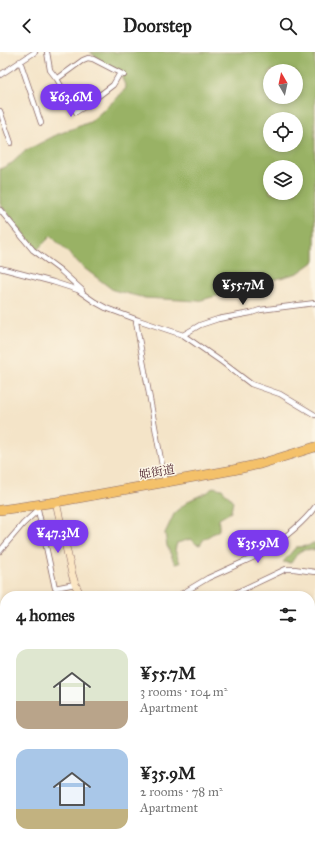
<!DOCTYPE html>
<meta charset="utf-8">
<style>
body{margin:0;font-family:"IM FELL Great Primer","Noto Serif JP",serif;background:#f2f2f2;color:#222;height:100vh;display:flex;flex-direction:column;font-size:15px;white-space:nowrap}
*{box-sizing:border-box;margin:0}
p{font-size:13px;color:#767676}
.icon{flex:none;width:22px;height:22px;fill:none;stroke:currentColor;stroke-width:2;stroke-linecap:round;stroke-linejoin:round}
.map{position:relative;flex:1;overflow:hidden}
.panel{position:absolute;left:0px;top:539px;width:315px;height:256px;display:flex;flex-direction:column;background:#fff;border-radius:16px 16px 0 0;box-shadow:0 2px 6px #0003}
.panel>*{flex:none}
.needle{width:26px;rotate:351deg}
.controls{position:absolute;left:263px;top:12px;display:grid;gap:8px}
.controls a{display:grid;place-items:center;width:40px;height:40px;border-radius:50%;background:#fff;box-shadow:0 2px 6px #0003;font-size:20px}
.price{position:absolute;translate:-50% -34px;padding:0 9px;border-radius:14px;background:#7c3aed;color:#fff;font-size:13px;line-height:26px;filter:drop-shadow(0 1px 2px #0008)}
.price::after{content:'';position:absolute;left:50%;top:24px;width:12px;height:9px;margin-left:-6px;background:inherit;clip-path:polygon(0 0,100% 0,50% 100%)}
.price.current{background:#222;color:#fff}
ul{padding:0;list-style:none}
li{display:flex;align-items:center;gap:12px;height:100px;padding:0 16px}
li span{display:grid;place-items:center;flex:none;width:112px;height:80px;border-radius:12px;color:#555}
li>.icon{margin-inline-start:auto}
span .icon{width:48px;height:48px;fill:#fffc;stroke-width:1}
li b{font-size:17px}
h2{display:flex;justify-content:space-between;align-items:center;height:48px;padding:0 16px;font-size:17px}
header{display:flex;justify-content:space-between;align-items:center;height:52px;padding:0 16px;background:#fff;font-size:18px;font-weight:800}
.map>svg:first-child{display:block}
.forest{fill:#99b265;stroke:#726848;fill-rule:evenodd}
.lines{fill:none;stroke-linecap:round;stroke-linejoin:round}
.river{stroke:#67a7da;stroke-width:10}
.street-casing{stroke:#866462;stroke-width:6}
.secondary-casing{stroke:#866462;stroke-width:8}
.highway-casing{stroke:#866462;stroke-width:10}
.street{stroke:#fff;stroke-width:4.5}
.secondary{stroke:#fbe6c3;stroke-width:7}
.highway{stroke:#f4c16a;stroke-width:9}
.labels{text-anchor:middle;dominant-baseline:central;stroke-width:3;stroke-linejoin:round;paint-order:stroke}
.street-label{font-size:12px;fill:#4a1f2b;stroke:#fcf5e5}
</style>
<header><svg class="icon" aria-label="back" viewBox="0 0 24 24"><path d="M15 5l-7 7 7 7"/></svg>Doorstep<svg class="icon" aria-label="search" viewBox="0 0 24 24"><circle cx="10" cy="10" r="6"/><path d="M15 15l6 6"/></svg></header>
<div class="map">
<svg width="315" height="795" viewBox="0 0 315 795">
<rect width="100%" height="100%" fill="#fcf5e5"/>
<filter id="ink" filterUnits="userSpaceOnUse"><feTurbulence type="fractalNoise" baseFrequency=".025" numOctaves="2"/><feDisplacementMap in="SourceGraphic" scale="8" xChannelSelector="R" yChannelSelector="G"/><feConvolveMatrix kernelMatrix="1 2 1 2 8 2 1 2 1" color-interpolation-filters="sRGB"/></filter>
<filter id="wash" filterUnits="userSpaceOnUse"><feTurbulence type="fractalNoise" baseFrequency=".012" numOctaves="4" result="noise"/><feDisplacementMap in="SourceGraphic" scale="16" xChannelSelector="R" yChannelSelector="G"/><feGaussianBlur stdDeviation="0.9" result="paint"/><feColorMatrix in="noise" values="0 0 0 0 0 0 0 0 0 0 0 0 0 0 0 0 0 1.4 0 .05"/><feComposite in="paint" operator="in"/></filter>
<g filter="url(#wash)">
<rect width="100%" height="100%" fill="#f4e4c8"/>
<path class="forest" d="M90,0H315V209L298,221L198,249L145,246L113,238L84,216L51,184L37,198L0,152V117L12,111L25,99L56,83L90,70L117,46L126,36L120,20L106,13ZM270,19H296V45H270ZM270,67H296V93H270ZM270,115H296V141H270Z
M213,435L222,437L233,449L231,460L219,467V478L204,487L200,493L196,492L191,487L177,491L175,498L180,511L175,512L167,494L165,481L175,460L190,448L208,440Z
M313,491H315V498C299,497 300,498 291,511L283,510L296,495L308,494Z
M5,784V790H13L7,795H0V790L3,787Z
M52,790H173L174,795H47Z
M218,790H231L234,793L233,795H191Z"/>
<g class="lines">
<path class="river" d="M310,673L315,672
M18,795L25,790"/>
</g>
</g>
<g filter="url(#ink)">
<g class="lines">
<defs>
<path id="street" d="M47,0L50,18L57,27L76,60L84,55L113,33L120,21
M20,9L41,71
M0,23L35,0
M57,27L83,8L88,6L93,7L124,23
M0,59L11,91
M0,158L33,198L60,218L82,238V241L95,250L106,256L138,268L183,283L222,310L251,332L280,342L315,363
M0,216L53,230L78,238L82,241
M138,268L136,270L165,430
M183,283L200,273L218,267L251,261L260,258L315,251
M37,453L55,536L75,532
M0,499L23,472L38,458
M178,544L208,526L261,502C279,490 302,473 315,455
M229,544L286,517H294L315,520
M310,661L315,659
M310,688L315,687
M310,760L315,761
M0,783L5,774
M303,795L304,790"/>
<path id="secondary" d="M56,450L72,522L75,532L81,544
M179,790L181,795"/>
<path id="highway" d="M0,458L56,450L233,418L260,412L315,395"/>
</defs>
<use href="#street" class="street-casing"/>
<use href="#secondary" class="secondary-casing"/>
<use href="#highway" class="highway-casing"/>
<use href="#street" class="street"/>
<use href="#secondary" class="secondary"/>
<use href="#highway" class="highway"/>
</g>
</g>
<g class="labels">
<g class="street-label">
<text transform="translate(157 420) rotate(-10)">姫街道</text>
</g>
</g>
</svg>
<div class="controls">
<a><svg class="needle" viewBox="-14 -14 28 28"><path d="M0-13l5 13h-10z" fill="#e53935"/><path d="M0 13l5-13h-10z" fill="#767676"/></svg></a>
<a><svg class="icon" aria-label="locate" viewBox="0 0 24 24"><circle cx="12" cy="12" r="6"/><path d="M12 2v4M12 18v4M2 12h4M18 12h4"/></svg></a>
<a><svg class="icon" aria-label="layers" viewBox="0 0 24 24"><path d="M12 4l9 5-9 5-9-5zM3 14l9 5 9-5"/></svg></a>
</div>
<b class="price" style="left:71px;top:66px">¥63.6M</b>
<b class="price current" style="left:243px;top:254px">¥55.7M</b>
<b class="price" style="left:58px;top:502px">¥47.3M</b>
<b class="price" style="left:258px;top:512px">¥35.9M</b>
<section class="panel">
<h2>4 homes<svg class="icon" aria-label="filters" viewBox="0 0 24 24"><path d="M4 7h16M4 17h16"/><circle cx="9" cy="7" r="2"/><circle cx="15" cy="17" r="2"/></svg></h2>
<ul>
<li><span style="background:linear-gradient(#dfe7d0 65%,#b9a48a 0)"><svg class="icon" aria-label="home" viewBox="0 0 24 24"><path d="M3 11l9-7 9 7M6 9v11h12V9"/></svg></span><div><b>¥55.7M</b><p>3 rooms · 104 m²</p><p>Apartment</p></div></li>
<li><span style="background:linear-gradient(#a9c7e8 75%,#c2b280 0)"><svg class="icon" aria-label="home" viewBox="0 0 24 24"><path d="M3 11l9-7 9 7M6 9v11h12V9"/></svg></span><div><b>¥35.9M</b><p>2 rooms · 78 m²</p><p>Apartment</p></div></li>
</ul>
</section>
</div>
